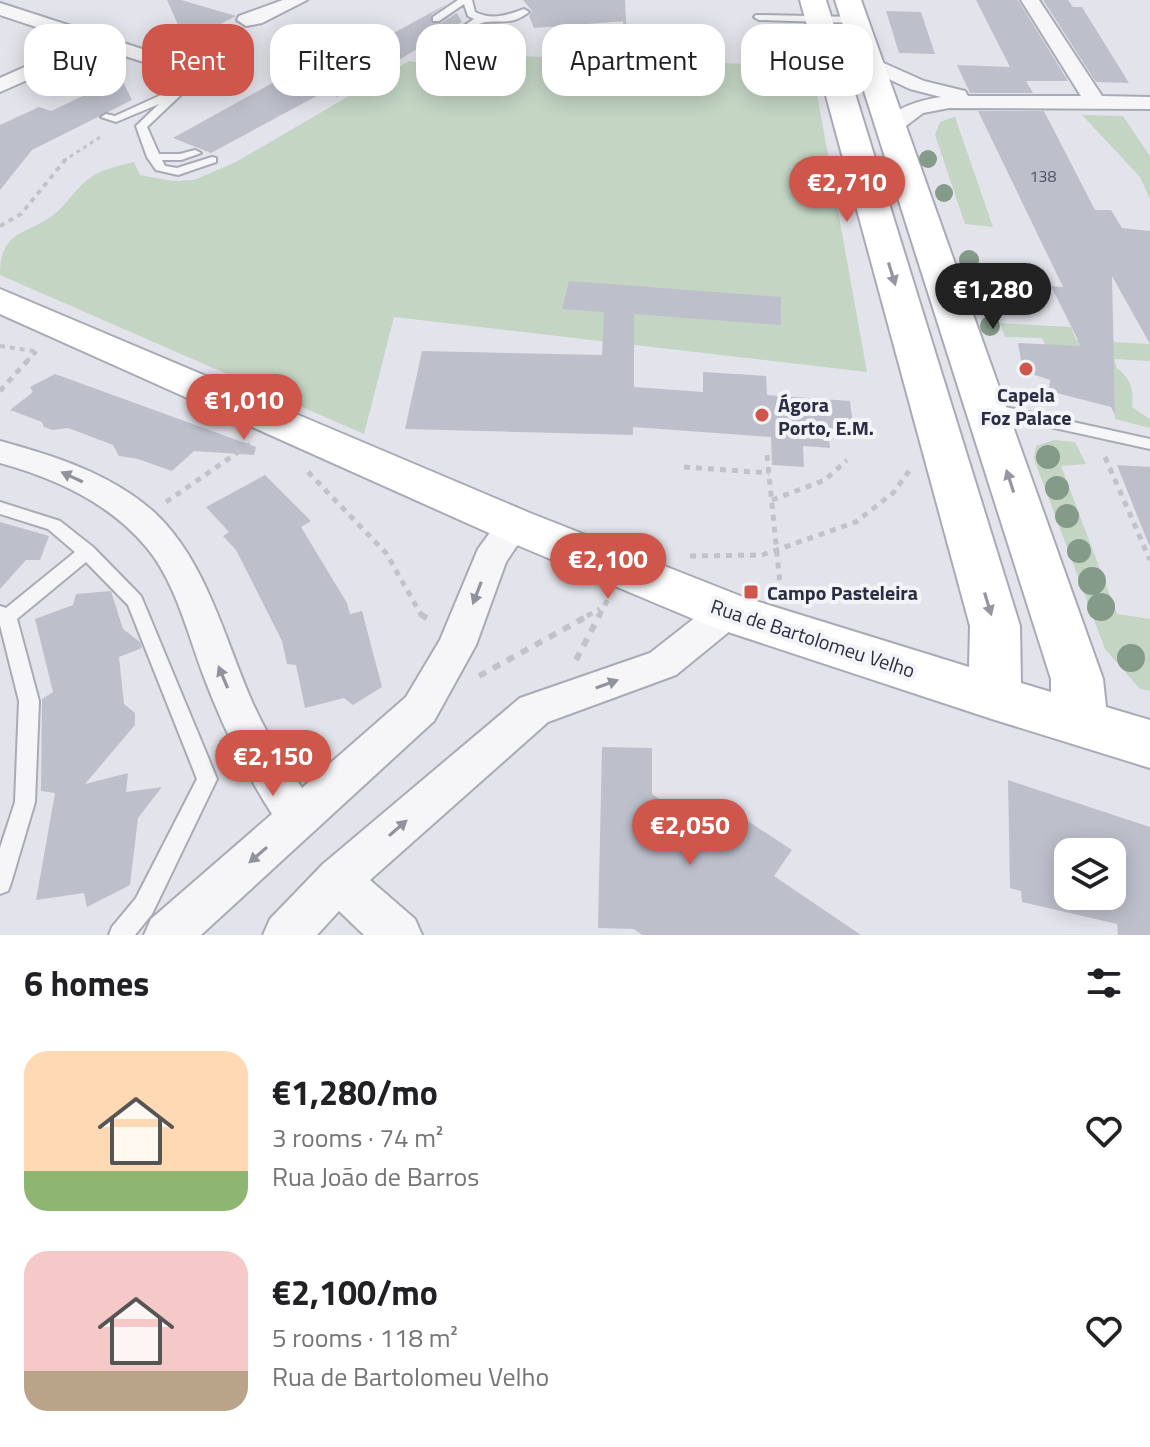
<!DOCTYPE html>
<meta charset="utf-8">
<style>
body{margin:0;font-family:"Titillium Web",sans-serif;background:#f2f2f2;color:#202124;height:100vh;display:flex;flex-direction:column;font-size:30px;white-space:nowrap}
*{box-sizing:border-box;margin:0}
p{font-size:26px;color:#757577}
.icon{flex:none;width:44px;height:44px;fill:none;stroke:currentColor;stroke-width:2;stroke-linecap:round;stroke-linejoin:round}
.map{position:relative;height:935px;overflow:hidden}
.drawer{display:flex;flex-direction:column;background:#fff;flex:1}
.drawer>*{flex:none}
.top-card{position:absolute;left:24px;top:24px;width:1102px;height:72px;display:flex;gap:16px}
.tools{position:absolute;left:1054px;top:838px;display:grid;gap:16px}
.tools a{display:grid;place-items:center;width:72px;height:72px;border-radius:16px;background:#fff;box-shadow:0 4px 20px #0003;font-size:40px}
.price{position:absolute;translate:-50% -68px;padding:0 18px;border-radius:28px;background:#ce564a;color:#fff;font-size:26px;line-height:52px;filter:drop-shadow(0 2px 4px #0008)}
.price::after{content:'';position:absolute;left:50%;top:48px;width:24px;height:18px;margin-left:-12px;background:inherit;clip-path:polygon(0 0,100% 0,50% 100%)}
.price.on{background:#222;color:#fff}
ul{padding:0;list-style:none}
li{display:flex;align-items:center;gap:24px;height:200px;padding:0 24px}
li span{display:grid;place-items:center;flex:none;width:224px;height:160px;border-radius:24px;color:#555}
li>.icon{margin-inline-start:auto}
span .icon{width:96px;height:96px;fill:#fffc;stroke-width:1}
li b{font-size:34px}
h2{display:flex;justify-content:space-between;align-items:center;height:96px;padding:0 24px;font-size:34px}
.pill{padding:0 28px;border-radius:24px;background:#fff;box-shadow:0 4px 20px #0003;font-size:28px;line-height:72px}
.pill.on{background:#ce564a;color:#fff}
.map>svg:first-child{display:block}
.green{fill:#c4d5c4}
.water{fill:#9fa9ca}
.building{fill:#bdbfcb;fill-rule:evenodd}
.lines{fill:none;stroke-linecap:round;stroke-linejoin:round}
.lane-casing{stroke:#a8aab5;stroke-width:4}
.street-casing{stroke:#a8aab5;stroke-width:4}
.secondary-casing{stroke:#a8aab5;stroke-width:4}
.path-far3{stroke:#c1c2ca;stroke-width:3;stroke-dasharray:4 4;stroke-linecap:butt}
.path-far2{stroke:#c1c2ca;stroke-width:4;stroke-dasharray:5 5;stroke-linecap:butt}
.path-far1{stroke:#c1c2ca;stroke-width:5;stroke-dasharray:6 6;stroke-linecap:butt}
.path{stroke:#c1c2ca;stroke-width:6;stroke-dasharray:8 8;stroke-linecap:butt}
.lane{fill:#f6f6f9;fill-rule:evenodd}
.street{fill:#f6f6f9;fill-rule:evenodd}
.secondary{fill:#fff;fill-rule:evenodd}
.tree{fill:#859b8a}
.oneway{fill:#9596a1}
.oneway2{fill:#90929e}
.poi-dot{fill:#ce564a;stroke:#f3f4f8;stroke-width:3}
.labels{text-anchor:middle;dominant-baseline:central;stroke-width:8;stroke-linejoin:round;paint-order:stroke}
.number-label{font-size:16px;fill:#505265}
.poi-label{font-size:20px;font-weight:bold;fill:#2b2e43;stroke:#f3f4f8;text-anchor:start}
.street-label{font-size:20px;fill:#2b2e43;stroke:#f3f4f8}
</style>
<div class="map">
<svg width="1150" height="935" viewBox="0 0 1150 935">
<rect width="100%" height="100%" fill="#e3e4eb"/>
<path class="green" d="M456,54L812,66L867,372L394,317L364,434L0,275C0,227 29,236 57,212C68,202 76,189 87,180C101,169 118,166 134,162L140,175L172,181L194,180L236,162L409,61C429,65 439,66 456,54Z
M1082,115L1123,116L1150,156V199L1140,177Z
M954,117H955L993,227L965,224L935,135L940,122Z
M1000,323L1071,327L1076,340L1150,344V361L1114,359L1117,368C1131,379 1134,389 1132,407L1150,419V428L1115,419L1114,374L1055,364L1042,338L1005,337Z
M1054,440L1075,442L1086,464L1061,466L1117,614L1150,619V691L1140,689L1105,649L1034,459L1036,446Z"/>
<path class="water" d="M985,266L1011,267L1024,302L998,301Z"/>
<path class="building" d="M167,0H181L236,16L199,35L180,29Z
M523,0H625L626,21L534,28L529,16L532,11Z
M976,0H1018L1068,81H1026L1033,93H970L957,65L1010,67Z
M1043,0H1068L1073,7H1082L1129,83L1096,82Z
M447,4L431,15V23H441L457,13L462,22L337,97L324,92L211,153L173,138L285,76L305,81Z
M886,11L921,12L935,54L899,53Z
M121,78L132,100L32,150L0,190V125L39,107L51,111Z
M978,111H1044L1095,210H1111L1122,228L1150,231V344L1112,276L1115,415L1111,407L1049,391L1050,380L1023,371L1018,343L1081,346L1051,286L1063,287Z
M569,281L781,297V325L634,314V387L703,392V372L766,376L767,395L850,401L854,432L828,430L830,448L803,446L804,467L772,465L771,437L633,427V435L405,429L422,351L602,355L604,312L562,309Z
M55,374L256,447L254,455L194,451L172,471L138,459L119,456L113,445L68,428L53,430L44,427L42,422L10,410L33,392L30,387Z
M1117,465L1150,467V545H1149Z
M265,475L311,521L301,527L347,603L350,614L362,611L382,687L353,705L344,698L305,708L296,665L287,664L282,641L236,550L223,536L229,532L206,507Z
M0,522L49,536L40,560H26L0,589Z
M111,591L123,629L140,642L142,648L119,657L124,704L135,713V725L85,784L128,773L126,792L162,787L138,818L130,885L87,907L84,893L36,900L55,793L41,791L42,699L53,692L35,619L73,605L76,594Z
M602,747L652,748V794L709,832L728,808L792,850L774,876L861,935H642L634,929L598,928Z
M1008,780L1150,827V935H1118L1117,924L1022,902L1021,891L1010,888ZM1068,852H1112V896H1068Z"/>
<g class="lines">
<defs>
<path id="lane" d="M458,0H472L475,12C493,21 507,15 524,9L529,12C512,25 505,20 486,22C473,24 452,41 445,52L419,54V50L438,47L443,40L474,19L468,16L464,4L439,21H433V17Z
M756,15L855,17L860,20L855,23L759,20L754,17Z
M202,74L211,76L185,91L147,127L159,154H180L195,150L201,153L181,160H162L165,166L177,168L212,157L216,158V162L178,175L156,170L147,157L136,126L159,104L116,122L101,117L106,114L115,116L161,95H169L177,87Z
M987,403L1150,439V449L982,412L979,408Z
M0,502L60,521L93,547L141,596L217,779L152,914L135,935H109L112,927L136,898L197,779L128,605L86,562L17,619L39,701L35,802L11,883L8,891L0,894V848L15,802L19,701L0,625V606L6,608L75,552L48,529L0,514Z"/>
<path id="street" d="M283,0H307L262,23L246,26L237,20L239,16Z
M1021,0H1039L1102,96L1150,97V109L949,108L923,113L898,132H882L879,127C895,107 917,101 941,97L910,89L861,66L858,62L868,56L924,81L965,91L968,96H1081Z
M0,3L213,72L216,76L206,82L100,48L0,92V78L81,42L0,15Z
M0,441C55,456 112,474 155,513C205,560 224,636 250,697C264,730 282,759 302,788L406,697L440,640L478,549L502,516L514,513L526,516L531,525L506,562L476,645L434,721L201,935H144L151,919L272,814C244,770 222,725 204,677C188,635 176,583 147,548C110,503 55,478 0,463Z
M728,598L741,602L746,612L741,622L676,675L548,722L370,880L415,919L422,935H364L339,911L317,935H263L270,919L323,864L520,698L650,653L715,602Z"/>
<path id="secondary" d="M800,0H826L1020,626L1021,683L1051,692V679L835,0H861L1103,679L1106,707L1150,720V768L995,720L710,626L498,537L0,314V289L530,513L743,597L969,667L970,626Z"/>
</defs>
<use href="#lane" class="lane-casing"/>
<use href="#street" class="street-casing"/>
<use href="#secondary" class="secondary-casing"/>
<path class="path-far3" d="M612,0L632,36
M52,89L77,87L104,97
M63,161L102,136"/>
<path class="path-far2" d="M0,226L21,214L66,159
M0,346L34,351
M26,362L37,351"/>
<path class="path-far1" d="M0,391L28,360
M767,455L781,594
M1105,457L1150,560
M684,467L769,473
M308,472L386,553L422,616
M772,500L825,480L847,460
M166,502L250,444
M690,556L762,555L856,522L893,493L909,471
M587,616L600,609
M599,616L608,599"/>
<path class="path" d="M420,614L430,620
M576,660L600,614
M479,676L591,614"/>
<use href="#lane" class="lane"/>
<use href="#street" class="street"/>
<use href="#secondary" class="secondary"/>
</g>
<g class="tree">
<circle cx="928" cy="159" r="9"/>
<circle cx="944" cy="193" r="9"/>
<circle cx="969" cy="260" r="10"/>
<circle cx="990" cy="326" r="10"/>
<circle cx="1048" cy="457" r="12"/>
<circle cx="1057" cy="488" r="12"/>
<circle cx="1067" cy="516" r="12"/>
<circle cx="1079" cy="551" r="12"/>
<circle cx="1092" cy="581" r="14"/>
<circle cx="1101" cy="607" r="14"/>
<circle cx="1131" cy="658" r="14"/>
</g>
<defs><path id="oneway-solid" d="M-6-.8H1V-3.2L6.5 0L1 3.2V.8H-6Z" transform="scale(2)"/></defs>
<g class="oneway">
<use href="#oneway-solid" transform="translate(892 274) rotate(73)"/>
<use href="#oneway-solid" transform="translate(1010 481) rotate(-108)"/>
<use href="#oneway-solid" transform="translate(988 604) rotate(73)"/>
</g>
<g class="oneway2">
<use href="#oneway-solid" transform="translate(72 477) rotate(-155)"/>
<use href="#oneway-solid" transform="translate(477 593) rotate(111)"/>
<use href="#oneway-solid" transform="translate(223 677) rotate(-113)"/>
<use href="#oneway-solid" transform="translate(607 684) rotate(-20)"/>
<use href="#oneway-solid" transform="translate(398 828) rotate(-41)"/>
<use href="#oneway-solid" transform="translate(258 855) rotate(139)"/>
</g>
<g class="poi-dot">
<circle cx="1026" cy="369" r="8"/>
<circle cx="762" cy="415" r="8"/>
<rect x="743" y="584" width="16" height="16" rx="4"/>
</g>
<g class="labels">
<g class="number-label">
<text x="1043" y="176">138</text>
</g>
<g class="poi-label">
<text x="1026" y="394" text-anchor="middle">Capela<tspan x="1026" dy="23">Foz Palace</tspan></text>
<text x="778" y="404">Ágora<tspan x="778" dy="23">Porto, E.M.</tspan></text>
<text x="767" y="592">Campo Pasteleira</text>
</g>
<g class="street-label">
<text transform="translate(813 638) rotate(18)">Rua de Bartolomeu Velho</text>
</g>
</g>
</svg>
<div class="tools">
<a><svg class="icon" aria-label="layers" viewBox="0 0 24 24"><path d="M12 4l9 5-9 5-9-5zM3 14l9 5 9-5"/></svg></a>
</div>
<b class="price" style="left:847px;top:224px">€2,710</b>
<b class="price on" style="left:993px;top:331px">€1,280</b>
<b class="price" style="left:244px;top:442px">€1,010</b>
<b class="price" style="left:608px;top:601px">€2,100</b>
<b class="price" style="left:273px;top:798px">€2,150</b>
<b class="price" style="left:690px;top:867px">€2,050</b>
<div class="top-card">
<a class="pill">Buy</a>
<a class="pill on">Rent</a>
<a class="pill">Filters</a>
<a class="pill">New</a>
<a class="pill">Apartment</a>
<a class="pill">House</a>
</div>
</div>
<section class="drawer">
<h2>6 homes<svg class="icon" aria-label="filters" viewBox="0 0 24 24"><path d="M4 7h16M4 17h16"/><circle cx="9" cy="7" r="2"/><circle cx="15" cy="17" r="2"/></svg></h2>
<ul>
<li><span style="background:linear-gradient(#ffd9b3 75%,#8fb573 0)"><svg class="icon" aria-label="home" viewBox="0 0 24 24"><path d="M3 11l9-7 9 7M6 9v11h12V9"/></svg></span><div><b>€1,280/mo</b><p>3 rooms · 74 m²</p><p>Rua João de Barros</p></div><svg class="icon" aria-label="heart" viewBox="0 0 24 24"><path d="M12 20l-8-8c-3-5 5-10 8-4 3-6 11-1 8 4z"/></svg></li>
<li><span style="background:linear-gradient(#f6c9c9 75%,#b9a48a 0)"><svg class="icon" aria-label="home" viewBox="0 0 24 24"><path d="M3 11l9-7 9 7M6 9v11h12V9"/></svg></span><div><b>€2,100/mo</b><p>5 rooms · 118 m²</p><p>Rua de Bartolomeu Velho</p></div><svg class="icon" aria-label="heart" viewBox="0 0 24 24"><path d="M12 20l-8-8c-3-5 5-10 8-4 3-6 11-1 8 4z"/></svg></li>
</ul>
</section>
